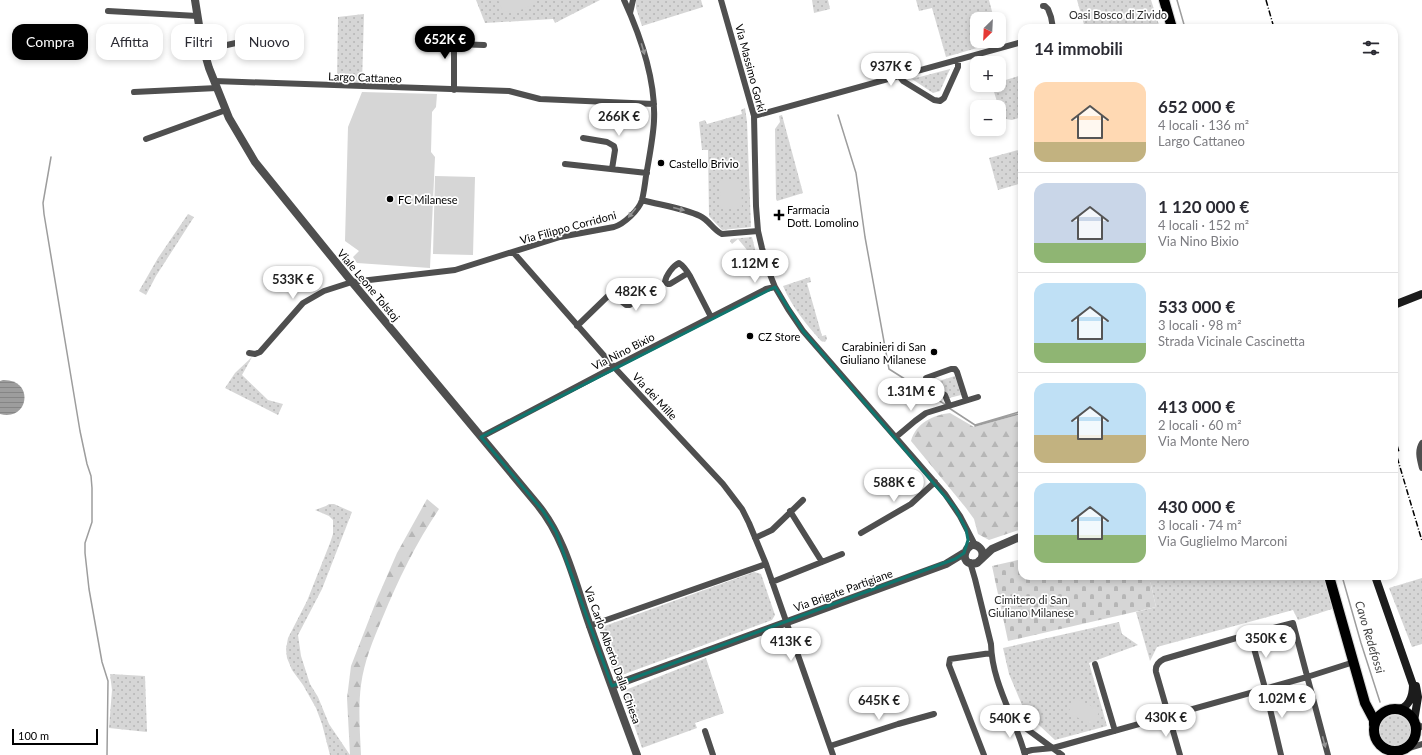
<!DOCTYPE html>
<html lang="it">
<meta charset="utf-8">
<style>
body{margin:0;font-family:Lato,sans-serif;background:#f2f2f3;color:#2b2b33;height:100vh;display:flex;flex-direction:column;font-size:15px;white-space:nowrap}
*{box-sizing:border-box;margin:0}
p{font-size:13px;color:#7c7c81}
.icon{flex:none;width:22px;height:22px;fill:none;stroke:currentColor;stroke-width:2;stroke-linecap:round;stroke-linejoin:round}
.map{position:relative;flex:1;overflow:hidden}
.drawer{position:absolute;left:1018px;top:24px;width:380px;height:556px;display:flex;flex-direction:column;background:#fff;border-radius:12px;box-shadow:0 2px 6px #0003}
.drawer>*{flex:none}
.banner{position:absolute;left:12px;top:24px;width:380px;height:36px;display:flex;gap:8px}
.needle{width:26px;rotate:204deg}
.tools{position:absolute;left:970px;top:12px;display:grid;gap:8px}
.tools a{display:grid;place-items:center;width:36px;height:36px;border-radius:8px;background:#fff;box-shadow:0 2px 6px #0003;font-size:20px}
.scale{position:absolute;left:12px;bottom:10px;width:86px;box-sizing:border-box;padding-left:4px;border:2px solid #000;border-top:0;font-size:11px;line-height:14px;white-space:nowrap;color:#000;-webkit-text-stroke:3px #fff;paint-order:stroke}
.price{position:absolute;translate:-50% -34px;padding:0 9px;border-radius:14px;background:#fff;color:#222;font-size:13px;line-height:26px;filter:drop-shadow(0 1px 2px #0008)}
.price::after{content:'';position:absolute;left:50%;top:24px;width:12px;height:9px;margin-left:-6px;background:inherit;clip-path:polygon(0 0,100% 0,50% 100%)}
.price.active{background:#000;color:#fff}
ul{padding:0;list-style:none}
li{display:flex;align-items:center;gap:12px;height:100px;padding:0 16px}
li+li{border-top:1px solid #e1e1e2}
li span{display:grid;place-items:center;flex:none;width:112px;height:80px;border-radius:12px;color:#555}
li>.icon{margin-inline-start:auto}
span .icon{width:48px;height:48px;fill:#fffc;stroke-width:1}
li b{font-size:17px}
h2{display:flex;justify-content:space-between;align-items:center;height:48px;padding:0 16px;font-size:17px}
.pill{padding:0 14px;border-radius:12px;background:#fff;box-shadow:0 2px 6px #0003;font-size:14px;line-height:36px}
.pill.active{background:#000;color:#fff}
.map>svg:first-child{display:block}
.green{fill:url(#green-dots)}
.forest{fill:url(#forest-firs)}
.cemetery{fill:url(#cemetery-stones)}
.pitch{fill:#d6d6d6}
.water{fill:url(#water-rules)}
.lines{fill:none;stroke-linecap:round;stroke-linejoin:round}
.stream{stroke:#9d9d9d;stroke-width:1.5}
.primary-casing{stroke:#dbdbdb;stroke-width:12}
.minor{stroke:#4f4f4f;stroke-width:6}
.tertiary{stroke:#4f4f4f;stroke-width:8}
.secondary{stroke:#1c1c1c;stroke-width:8}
.primary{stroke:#000;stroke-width:10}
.rail{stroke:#000;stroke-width:1.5;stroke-dasharray:6 2 1 2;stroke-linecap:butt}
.oneway{fill:#959595}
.marked{fill:none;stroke:#0f766e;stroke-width:3;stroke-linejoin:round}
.poi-dot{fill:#000;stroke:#fff;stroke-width:1.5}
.labels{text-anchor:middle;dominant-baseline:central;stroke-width:3.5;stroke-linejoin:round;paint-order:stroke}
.park-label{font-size:11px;fill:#2d2d2d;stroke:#fff}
.street-label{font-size:11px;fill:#000;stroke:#fff}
.poi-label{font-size:11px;fill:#000;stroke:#fff;text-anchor:start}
.water-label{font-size:12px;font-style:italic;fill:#3e3e3e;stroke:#fff}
</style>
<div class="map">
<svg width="1422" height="755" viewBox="0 0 1422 755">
<defs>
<pattern id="green-dots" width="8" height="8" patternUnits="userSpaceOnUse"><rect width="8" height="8" fill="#d6d6d6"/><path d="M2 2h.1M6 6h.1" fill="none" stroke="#b6b6b6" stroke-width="1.8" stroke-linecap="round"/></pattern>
<pattern id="forest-firs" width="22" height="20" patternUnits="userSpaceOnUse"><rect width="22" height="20" fill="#d6d6d6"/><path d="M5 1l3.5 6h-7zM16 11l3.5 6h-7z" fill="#b6b6b6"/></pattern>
<pattern id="cemetery-stones" width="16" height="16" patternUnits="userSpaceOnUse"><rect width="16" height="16" fill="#d6d6d6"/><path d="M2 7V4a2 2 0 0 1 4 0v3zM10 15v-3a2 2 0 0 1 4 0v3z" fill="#b6b6b6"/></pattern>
<pattern id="water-rules" width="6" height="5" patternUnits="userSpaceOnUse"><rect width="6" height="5" fill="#9d9d9d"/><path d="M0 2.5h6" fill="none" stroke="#858585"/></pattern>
</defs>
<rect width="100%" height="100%" fill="#fff"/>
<path class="green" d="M476,0H600L555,23L553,19L485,23Z
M636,0H701L703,7L642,26L636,8Z
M812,0H828L830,9L814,13Z
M916,0H989L994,19H977V41H999V35L1001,41L946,57L932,8L919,11Z
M1077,0H1151L1160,28H1085Z
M364,14L362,83H337L338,17Z
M950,69L940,91L933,93L912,79Z
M1022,75V117L1012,120L1006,119L1000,112L992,85H999V82Z
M745,108L747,122L751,227L722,230L709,216L708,150H702L699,122L705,120L707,124L742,114L741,110Z
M782,115L803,193L777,201L776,199L775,129L780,122L779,116Z
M1022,149V183L998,190L989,158Z
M188,214L194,217L156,276L146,295L139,291L158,258Z
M752,237L758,261L757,262L738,239L732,244L730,241L731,239Z
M810,277L811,282L807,283L822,336L826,335L827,339L825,342L821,341C806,324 792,307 783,286Z
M252,357L242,375L268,400L283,404L278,415L225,388L235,373Z
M955,376L961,395L949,398L929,384Z
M329,504H334L352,512L322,589L298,635L301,656L310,684L318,697L329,724L350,755H330L322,724L316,708L303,685L292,670L287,658L286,649L288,638L307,601L330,543L333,534V520L329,516L315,510L326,506Z
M754,572L761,574L775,615L772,620L619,676L613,672L599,628Z
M1149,576H1324L1335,608L1298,620L1293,610L1157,647L1150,661L1136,612L1156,607Z
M1422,578V644L1412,647L1389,588Z
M1119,622L1122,634L1138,645L1089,663L1107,726L1055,740L1025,712L1009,674L1003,648Z
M706,658L724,713L695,723L697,728L642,748L624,696L625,691L628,689Z
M110,674L145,676L147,732L109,728L112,690Z
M1379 731a16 16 0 1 1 32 0a16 16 0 1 1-32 0Z"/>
<path class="forest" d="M950,413L974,427L1022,414V529L989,540L978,534L974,519L966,508L911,441C916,423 933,415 950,413Z
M427,499L439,509C416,543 398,580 382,619C373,640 364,662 361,685C358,708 360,732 361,755H350L347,698L351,666L377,599L397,553Z"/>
<path class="cemetery" d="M1022,559V576H1149L1156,607L1008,641L992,566Z"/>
<path class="pitch" d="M498,0H531L532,4L524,9L504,14Z
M362,92L437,94L436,107L432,112L431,152L435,157L430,268L357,263L353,257L359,251L345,241L348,127Z
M435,176L475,177L473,255L433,254Z
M720,179H741L742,209H721Z
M1075,698L1100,710L1093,725L1068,713Z"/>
<path class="water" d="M3,380C35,379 29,422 0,414V381Z"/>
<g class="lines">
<path class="stream" d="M1177,0L1185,28
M838,115L856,173L865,237L889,369L946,405
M51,157L43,203L44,214L80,431L87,464L91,476L92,488V522L85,543V553L89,589L102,662L108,681L107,755
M949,408L975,425L1022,411
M975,426L1022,413
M1342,576L1361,643L1380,702"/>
<defs>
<path id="primary" d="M1164,0L1172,28
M1329,576L1365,703L1374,720V725
M1374 730a21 21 0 1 1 42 0a21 21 0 1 1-42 0Z"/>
</defs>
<use href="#primary" class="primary-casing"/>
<path class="minor" d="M721,0L754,116L756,206L758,231L762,248L769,272L775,287L788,309L803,331L945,494L960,516L975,545
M1043,6H1045L1048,9L1051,17L1053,28
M108,11L197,16
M630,13L633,0
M423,44H454V90
M454,44L484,45
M204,50L245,41
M899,76L903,81L934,100L940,101L944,98L958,67V60
M214,81L509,91L540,99L654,104
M134,92L217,88
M754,116L1022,42
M583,138L607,142L614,146L615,150L612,169
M146,139L226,110
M565,164L647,173
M642,200C660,205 683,208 700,216C709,220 713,230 722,234L758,231
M513,252L614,367L723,484L742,509L749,523L766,564L833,755
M688,273L670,284H668L665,282C666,275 673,266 679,263C684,266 687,271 690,276L711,317
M577,326L609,295L616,297L626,305H630L634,300C634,286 617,288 609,295
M249,353L255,354L260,352L303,303L324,291L352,282L455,270L560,237L614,227C624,224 639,210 642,200C644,192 645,184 646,176C649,158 653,139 654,121C656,80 641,37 624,0
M949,405L945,395L928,385L926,378L951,369H955L957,372L966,400
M481,437L614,367L766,289L775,287
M896,437L915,421L926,413L978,397
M1422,443C1417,451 1420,460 1422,468
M790,511L822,562
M861,533L911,504L935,482
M755,538L772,530L803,500
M970,562L975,579L991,644C992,684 1015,717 1025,755
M772,582L842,554
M589,626L766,564
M1250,634L1265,688L1281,755
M1095,664L1115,731
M1012,718L1062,755
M1415,723L1422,727
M705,731L713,755
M830,746L898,724L934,714
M1403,750L1422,744
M1024,752L1032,750L1053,748L1307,677L1354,662
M984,755L949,665L950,659L991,653
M1180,755L1156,672C1155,666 1158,662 1164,659L1250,634L1293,623L1328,755"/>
<path class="tertiary" d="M195,0L202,44L209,68L229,118L255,162L352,282L537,504C566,539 575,584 590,626C605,669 621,712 637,755
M982,557C983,554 983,551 980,548C967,535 955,568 977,563L992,549L1022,536
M612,686L946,564L964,553"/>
<path class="secondary" d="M1394,305L1422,294
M1375,576L1413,685C1413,696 1409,709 1396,709
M1414,721L1418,697L1416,686"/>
<use href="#primary" class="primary"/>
<path class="rail" d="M1266,0L1274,28
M1394,435L1399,452
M1394,447L1422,541"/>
</g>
<defs><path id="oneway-solid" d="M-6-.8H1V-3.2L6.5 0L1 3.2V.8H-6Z"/></defs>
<g class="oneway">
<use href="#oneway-solid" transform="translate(643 49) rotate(73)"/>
<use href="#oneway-solid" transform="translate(679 209) rotate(14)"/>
<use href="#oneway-solid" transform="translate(632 213) rotate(129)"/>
<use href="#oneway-solid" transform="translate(1324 742) rotate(75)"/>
</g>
<path class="marked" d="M775,287L803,331L955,508L966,529L968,540L964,553L955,559L612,686L556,532L543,511L481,437Z"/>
<g class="poi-dot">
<circle cx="661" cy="163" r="4"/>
<circle cx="390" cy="199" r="4"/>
<path d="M777 209h4v4h4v4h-4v4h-4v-4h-4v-4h4z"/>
<circle cx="750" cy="336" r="4"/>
<circle cx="934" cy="352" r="4"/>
</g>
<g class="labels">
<g class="park-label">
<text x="1118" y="14">Oasi Bosco di Zivido</text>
<text x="1031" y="599">Cimitero di San<tspan x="1031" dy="13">Giuliano Milanese</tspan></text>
</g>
<g class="street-label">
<text transform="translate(751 68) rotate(75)">Via Massimo Gorki</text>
<text transform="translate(365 77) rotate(2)">Largo Cattaneo</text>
<text transform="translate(568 227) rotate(-15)">Via Filippo Corridoni</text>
<text transform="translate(369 285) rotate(50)">Viale Leone Tolstoj</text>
<text transform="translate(623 351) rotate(-27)">Via Nino Bixio</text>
<text transform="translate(655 396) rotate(47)">Via dei Mille</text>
<text transform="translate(843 590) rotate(-20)">Via Brigate Partigiane</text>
<text transform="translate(613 655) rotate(70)">Via Carlo Alberto Dalla Chiesa</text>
</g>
<g class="poi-label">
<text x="669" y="163">Castello Brivio</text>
<text x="398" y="199">FC Milanese</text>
<text x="787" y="209">Farmacia<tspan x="787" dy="13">Dott. Lomolino</tspan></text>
<text x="758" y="336">CZ Store</text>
<text x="926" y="346" text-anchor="end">Carabinieri di San<tspan x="926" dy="13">Giuliano Milanese</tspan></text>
</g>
<g class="water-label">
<text transform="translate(1370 637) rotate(73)">Cavo Redefossi</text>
</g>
</g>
</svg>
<div class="tools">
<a><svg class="needle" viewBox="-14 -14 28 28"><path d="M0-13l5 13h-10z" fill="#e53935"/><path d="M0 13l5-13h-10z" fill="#7c7c81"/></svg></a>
<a>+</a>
<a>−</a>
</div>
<div class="scale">100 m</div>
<b class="price active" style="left:445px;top:60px">652K €</b>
<b class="price" style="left:891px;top:87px">937K €</b>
<b class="price" style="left:619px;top:137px">266K €</b>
<b class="price" style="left:755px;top:284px">1.12M €</b>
<b class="price" style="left:293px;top:300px">533K €</b>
<b class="price" style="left:636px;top:312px">482K €</b>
<b class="price" style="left:911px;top:412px">1.31M €</b>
<b class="price" style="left:894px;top:503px">588K €</b>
<b class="price" style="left:1266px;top:659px">350K €</b>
<b class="price" style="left:791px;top:662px">413K €</b>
<b class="price" style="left:1282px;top:719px">1.02M €</b>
<b class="price" style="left:879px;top:721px">645K €</b>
<b class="price" style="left:1166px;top:738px">430K €</b>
<b class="price" style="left:1010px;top:739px">540K €</b>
<div class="banner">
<a class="pill active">Compra</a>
<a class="pill">Affitta</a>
<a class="pill">Filtri</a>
<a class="pill">Nuovo</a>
</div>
<section class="drawer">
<h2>14 immobili<svg class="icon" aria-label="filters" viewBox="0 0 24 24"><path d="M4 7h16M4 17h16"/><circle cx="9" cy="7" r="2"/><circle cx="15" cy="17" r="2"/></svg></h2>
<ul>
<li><span style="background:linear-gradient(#ffd9b3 75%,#c2b280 0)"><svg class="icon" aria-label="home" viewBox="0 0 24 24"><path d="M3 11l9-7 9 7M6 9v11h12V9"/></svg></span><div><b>652 000 €</b><p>4 locali · 136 m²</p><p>Largo Cattaneo</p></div></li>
<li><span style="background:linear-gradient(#c9d6e8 75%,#8fb573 0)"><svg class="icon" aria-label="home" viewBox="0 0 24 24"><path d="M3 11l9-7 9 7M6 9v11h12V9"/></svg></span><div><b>1 120 000 €</b><p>4 locali · 152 m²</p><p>Via Nino Bixio</p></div></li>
<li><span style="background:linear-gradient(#bfe0f5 75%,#8fb573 0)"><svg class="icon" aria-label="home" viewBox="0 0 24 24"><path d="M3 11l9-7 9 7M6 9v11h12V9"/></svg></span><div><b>533 000 €</b><p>3 locali · 98 m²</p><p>Strada Vicinale Cascinetta</p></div></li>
<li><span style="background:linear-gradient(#bfe0f5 65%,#c2b280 0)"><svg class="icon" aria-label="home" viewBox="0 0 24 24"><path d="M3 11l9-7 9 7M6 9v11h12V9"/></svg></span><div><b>413 000 €</b><p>2 locali · 60 m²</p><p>Via Monte Nero</p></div></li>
<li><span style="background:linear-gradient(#bfe0f5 65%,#8fb573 0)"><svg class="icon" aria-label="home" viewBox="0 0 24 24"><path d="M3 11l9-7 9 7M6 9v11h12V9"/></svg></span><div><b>430 000 €</b><p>3 locali · 74 m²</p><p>Via Guglielmo Marconi</p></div></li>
</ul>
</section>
</div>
